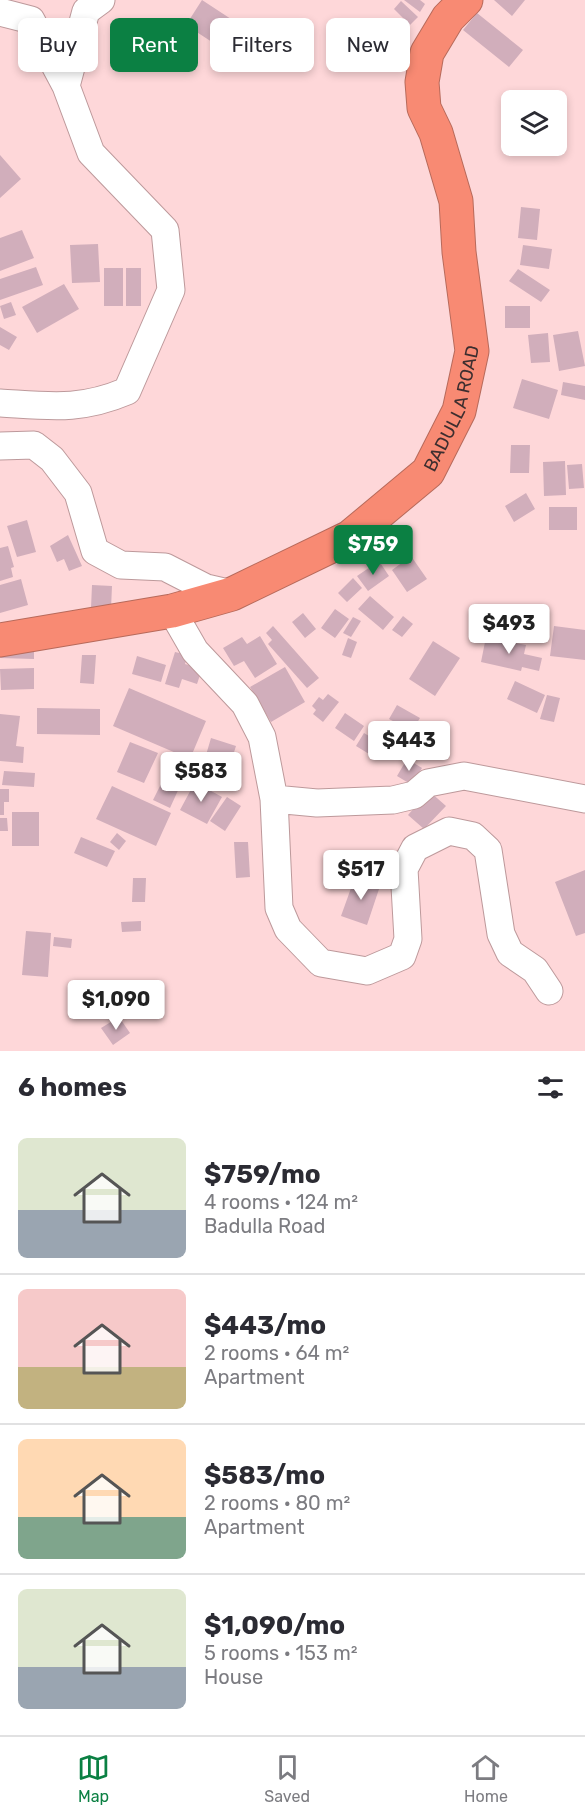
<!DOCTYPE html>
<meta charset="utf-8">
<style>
body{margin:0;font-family:Rubik,sans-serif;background:#f7f7f7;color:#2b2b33;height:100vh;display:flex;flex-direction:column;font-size:22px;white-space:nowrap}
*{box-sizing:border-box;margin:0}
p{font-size:20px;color:#7c7c81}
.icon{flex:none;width:33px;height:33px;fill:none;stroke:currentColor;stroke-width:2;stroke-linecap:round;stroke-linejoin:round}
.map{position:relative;height:1051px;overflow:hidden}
.side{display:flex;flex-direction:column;background:#fff;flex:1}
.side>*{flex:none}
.top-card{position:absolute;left:18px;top:18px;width:549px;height:54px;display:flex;gap:12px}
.controls{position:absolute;left:501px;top:90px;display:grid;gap:12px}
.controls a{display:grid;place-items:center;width:66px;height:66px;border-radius:9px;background:#fff;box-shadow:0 3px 9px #0003;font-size:30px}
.price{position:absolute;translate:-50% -51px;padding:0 14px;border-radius:6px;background:#fff;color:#222;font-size:20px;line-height:39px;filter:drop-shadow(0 2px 3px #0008)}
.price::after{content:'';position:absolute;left:50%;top:36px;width:18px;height:14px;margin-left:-9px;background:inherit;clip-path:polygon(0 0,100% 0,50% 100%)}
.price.on{background:#0b8043;color:#fff}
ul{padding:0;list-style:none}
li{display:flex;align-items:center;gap:18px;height:150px;padding:0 18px}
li+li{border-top:2px solid #e1e1e2}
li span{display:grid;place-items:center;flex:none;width:168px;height:120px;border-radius:9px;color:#555}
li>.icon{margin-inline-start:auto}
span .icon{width:72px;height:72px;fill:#fffc;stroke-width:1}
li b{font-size:26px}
h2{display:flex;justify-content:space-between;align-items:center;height:72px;padding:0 18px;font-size:26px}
.chip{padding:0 21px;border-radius:9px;background:#fff;box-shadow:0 3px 9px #0003;font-size:21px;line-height:54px}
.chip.on{background:#0b8043;color:#fff}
.dock{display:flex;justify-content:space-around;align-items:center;height:84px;border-top:2px solid #e1e1e2;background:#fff;font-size:16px;color:#7c7c81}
.dock a{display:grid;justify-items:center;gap:3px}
.dock .on{color:#0b8043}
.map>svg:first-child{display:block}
.building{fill:#d1aebb}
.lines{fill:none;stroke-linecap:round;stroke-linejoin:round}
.minor-casing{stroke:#bd999b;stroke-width:29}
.highway-casing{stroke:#b76a5b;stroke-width:35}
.minor{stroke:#fff;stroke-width:27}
.highway{stroke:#f88a73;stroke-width:33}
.labels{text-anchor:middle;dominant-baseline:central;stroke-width:4.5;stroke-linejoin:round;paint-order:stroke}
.street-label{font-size:18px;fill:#3d2e2f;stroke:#fbebec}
</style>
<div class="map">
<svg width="585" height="1051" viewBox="0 0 585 1051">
<rect width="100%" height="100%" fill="#fed7d9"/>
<path class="building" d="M202,0L231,19L215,44L186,25Z
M404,0H420L425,4L420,12Z
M494,0H525L512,16Z
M401,1L418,17L410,25L394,9Z
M477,13L523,50L509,67L463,30Z
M144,20L164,48L138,67L118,39Z
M0,155L21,179L0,198Z
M521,207L540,209L537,240L518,238Z
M22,230L34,258L0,271V238Z
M98,244L100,282L72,283L70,245Z
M523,245L552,249L549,269L520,265Z
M36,267L43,285L0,300V279Z
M104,268H123V306H104Z
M126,268H141V306H126Z
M518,269L550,290L541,302L509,281Z
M64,284L79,309L37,333L22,307Z
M11,302L16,315L4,319L0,306Z
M505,306H530V328H505Z
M0,327L17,337L9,350L0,345Z
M578,331L585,366L559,371L553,335Z
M548,333L550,362L531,363L528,335Z
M522,379L558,390L549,419L513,408Z
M563,382L585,386V400L561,395Z
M511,445H530L529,473H510Z
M565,461L566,495L544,496L543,462Z
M582,464L584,488L569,489L567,465Z
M526,493L535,509L514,522L505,506Z
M549,507H577V530H549Z
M27,520L36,552L17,557L7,526Z
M68,535L82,566L69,571L64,559L57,562L50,546Z
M8,546L14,567L11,568L13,577L0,581V548Z
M411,556L427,579L407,592L392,570Z
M379,561L389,576L368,591L357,576Z
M353,578L362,588L347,602L338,593Z
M21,579L28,605L0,613V585Z
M92,585L112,586L111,609L91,608Z
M370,596L394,617L383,630L358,609Z
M335,609L349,619L335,638L321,628Z
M303,613L316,629L305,638L292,622Z
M403,616L413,624L402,637L392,630Z
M353,617L361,621L351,637L343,633Z
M273,626L319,678L307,688L268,644L272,640L266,633Z
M554,626L585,630V660L550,656Z
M260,636L277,664L255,678L244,661L234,666L223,648L242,637L247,644Z
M486,637L526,645L524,654L542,658L539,671L522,667L521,671L481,662Z
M348,638L357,642L351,658L342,655Z
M433,641L460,658L435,696L409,679Z
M0,643L34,644V659L0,658Z
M175,652L188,655L185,664L202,669L197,684L182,679L179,688L165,684Z
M82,655H96L94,684L80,683Z
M137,656L166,665L161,682L132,674Z
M285,667L305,702L271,722L250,687Z
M34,668V689L1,690L0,669Z
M515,681L545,695L537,713L507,699Z
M129,688L206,721L190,759L113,726Z
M328,694L339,702L323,722L313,714L316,710L312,706L319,697L323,700Z
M547,695L560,698L554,722L540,719Z
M397,705L420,718L412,731L389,719Z
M37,708L100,709V735L37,734Z
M345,713L364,726L354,741L335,728Z
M0,714L20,716L16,746L24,747L23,763L0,761Z
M388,723L410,735L402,751L380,739Z
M364,733L387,747L379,760L356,746Z
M211,738L236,746L225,780L201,772Z
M130,742L158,753L144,783L117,772Z
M407,759L422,768L412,785L397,776Z
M4,771L35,773L34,787L2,785Z
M164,778L180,786L170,808L153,800Z
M195,782L222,797L207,824L180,810Z
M112,786L171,813L156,846L96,819Z
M0,789H9V802H4V815H0Z
M429,791L446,806L424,829L408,815Z
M227,797L241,806L225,831L210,821Z
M12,812H39V846H12Z
M0,818H7L8,831H0Z
M117,833L126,841L119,850L110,842Z
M81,837L115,851L107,867L74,853Z
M234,842H248L250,877L236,878Z
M585,870V933L576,936L555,882Z
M355,877L380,886L367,925L341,916Z
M133,878H146L145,902H132Z
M141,921V931L122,932L121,922Z
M26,931L51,933L48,977L22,975Z
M54,937L72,939L71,948L53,946Z
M119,1017L130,1033L113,1045L101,1028Z"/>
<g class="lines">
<defs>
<path id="minor" d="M0,12L31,20L66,86L91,153L165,230L171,290L127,391C80,411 50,406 0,403
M66,86L86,11L101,0
M0,446L34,445L52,459L78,493L95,551L121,565L165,567L206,588L232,594
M172,611L195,651L245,704L262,737L274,799L279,908L288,929L321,963L367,971L402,956L408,939L404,869L415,848L449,831L473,836L488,850L501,934L510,953L535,970L549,991
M274,799L317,803L393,800L414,795L428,783L464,776L585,799"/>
<g id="highway">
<path id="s1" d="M0,640L172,611L232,594L350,537L428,472L459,411L472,351L459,252L456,201L436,133L424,108L422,82L427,53L448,18L466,0"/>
</g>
</defs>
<use href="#minor" class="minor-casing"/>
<use href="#highway" class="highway-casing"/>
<use href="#minor" class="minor"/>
<use href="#highway" class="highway"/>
</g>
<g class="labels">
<g class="street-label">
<text stroke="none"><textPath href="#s1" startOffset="538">BADULLA ROAD</textPath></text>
</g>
</g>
</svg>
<div class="controls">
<a><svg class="icon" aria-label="layers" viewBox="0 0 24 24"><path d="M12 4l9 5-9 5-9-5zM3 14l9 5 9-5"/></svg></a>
</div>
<b class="price on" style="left:373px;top:576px">$759</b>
<b class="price" style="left:509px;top:655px">$493</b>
<b class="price" style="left:409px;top:772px">$443</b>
<b class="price" style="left:201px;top:803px">$583</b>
<b class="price" style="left:361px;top:901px">$517</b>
<b class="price" style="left:116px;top:1031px">$1,090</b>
<div class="top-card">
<a class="chip">Buy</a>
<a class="chip on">Rent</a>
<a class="chip">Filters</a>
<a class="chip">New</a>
</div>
</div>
<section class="side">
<h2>6 homes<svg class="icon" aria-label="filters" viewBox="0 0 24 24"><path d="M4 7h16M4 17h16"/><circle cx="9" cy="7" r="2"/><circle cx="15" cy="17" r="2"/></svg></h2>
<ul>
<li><span style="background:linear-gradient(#dfe7d0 60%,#9aa5b1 0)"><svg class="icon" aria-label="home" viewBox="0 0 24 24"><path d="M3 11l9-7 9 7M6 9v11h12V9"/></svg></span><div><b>$759/mo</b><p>4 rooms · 124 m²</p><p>Badulla Road</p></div></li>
<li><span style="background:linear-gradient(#f6c9c9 65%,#c2b280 0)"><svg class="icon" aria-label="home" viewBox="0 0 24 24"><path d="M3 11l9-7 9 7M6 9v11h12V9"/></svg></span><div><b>$443/mo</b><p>2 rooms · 64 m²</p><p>Apartment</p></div></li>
<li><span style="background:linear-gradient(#ffd9b3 65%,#7fa58c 0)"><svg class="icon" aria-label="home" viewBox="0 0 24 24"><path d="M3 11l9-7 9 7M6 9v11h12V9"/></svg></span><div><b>$583/mo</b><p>2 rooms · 80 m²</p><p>Apartment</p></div></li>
<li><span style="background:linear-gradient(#dfe7d0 65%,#9aa5b1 0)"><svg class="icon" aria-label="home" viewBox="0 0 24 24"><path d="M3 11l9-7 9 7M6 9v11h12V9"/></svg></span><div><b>$1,090/mo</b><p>5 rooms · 153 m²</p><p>House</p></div></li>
</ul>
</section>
<nav class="dock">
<a class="on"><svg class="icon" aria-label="map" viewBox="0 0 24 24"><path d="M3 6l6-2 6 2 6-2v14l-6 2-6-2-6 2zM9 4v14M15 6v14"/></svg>Map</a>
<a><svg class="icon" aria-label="saved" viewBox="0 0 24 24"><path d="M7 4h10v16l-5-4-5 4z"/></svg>Saved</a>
<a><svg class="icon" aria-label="home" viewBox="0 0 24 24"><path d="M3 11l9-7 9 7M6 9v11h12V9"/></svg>Home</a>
</nav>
